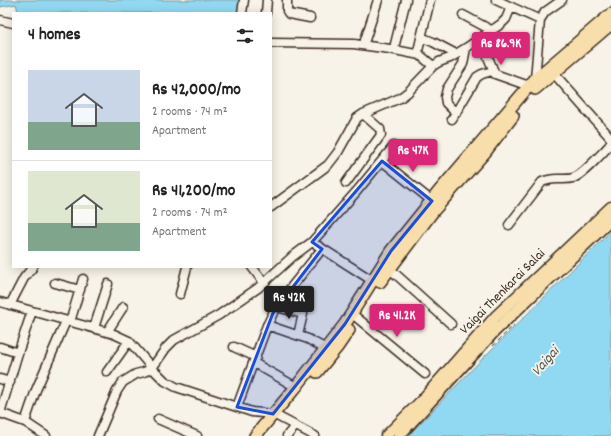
<!DOCTYPE html>
<meta charset="utf-8">
<style>
body{margin:0;font-family:Dekko,sans-serif;background:#f2f2f2;color:#222;height:100vh;display:flex;flex-direction:column;font-size:15px;white-space:nowrap}
*{box-sizing:border-box;margin:0}
p{font-size:13px;color:#767676}
.icon{flex:none;width:22px;height:22px;fill:none;stroke:currentColor;stroke-width:2;stroke-linecap:round;stroke-linejoin:round}
.map{position:relative;flex:1;overflow:hidden}
.panel{position:absolute;left:12px;top:12px;width:260px;height:256px;display:flex;flex-direction:column;background:#fff;border-radius:0px;box-shadow:0 2px 10px #0003}
.panel>*{flex:none}
.price{position:absolute;translate:-50% -34px;padding:0 9px;border-radius:4px;background:#db2777;color:#fff;font-size:13px;line-height:26px;filter:drop-shadow(0 1px 2px #0008)}
.price::after{content:'';position:absolute;left:50%;top:24px;width:12px;height:9px;margin-left:-6px;background:inherit;clip-path:polygon(0 0,100% 0,50% 100%)}
.price.on{background:#222;color:#fff}
ul{padding:0;list-style:none}
li{display:flex;align-items:center;gap:12px;height:100px;padding:0 16px}
li+li{border-top:1px solid #e0e0e0}
li span{display:grid;place-items:center;flex:none;width:112px;height:80px;border-radius:0px;color:#555}
li>.icon{margin-inline-start:auto}
span .icon{width:48px;height:48px;fill:#fffc;stroke-width:1}
li b{font-size:17px}
h2{display:flex;justify-content:space-between;align-items:center;height:48px;padding:0 16px;font-size:17px}
.map>svg:first-child{display:block}
.water{fill:#91d9f2;stroke:#6f939d}
.lines{fill:none;stroke-linecap:round;stroke-linejoin:round}
.minor-casing{stroke:#3b2a1e;stroke-width:11}
.major-casing{stroke:#3b2a1e;stroke-width:13}
.highway-casing{stroke:#3b2a1e;stroke-width:14}
.path{stroke:#3b2a1e;stroke-width:1;stroke-dasharray:4 3;stroke-linecap:butt}
.minor{stroke:#f7f3e8;stroke-width:8}
.major{stroke:#f8deab;stroke-width:10}
.highway{stroke:#f8deab;stroke-width:11}
.marked{fill:#1d4ed8;fill-opacity:0.2;stroke:#1d4ed8;stroke-width:3;stroke-linejoin:round}
.labels{text-anchor:middle;dominant-baseline:central;stroke-width:3.5;stroke-linejoin:round;paint-order:stroke}
.street-label{font-size:14px;fill:#3b2a1e;stroke:#f7f3e8}
.water-label{font-size:15px;font-style:italic;fill:#505653;stroke:#f7f3e8}
</style>
<div class="map">
<svg width="611" height="436" viewBox="0 0 611 436">
<rect width="100%" height="100%" fill="#f7f3e8"/>
<filter id="ink" filterUnits="userSpaceOnUse"><feTurbulence type="fractalNoise" baseFrequency=".025" numOctaves="2"/><feDisplacementMap in="SourceGraphic" scale="8" xChannelSelector="R" yChannelSelector="G"/><feConvolveMatrix kernelMatrix="1 2 1 2 8 2 1 2 1" color-interpolation-filters="sRGB"/></filter>
<g filter="url(#ink)">
<path class="water" d="M0,0H240L245,6L246,13H21L18,11L16,4L0,7Z
M611,231V436H408L483,358Z"/>
<g class="lines">
<defs>
<path id="minor" d="M287,0V11L289,14L310,18
M430,0L418,51L420,55L433,66
M496,0L540,20
M242,13L244,0
M266,13L267,0
M463,15L491,30
M0,20L13,23
M421,37L433,42L456,54
M480,38L495,74L529,86
M365,40L378,0
M271,43L354,44L390,49L420,55
M395,44L406,0
M550,69L609,136L611,139
M535,79L540,20L545,12L562,0
M456,113L446,103L445,97L447,89L463,64L466,48
M452,119L477,77L482,74L492,71
M382,161L432,201
M346,183L381,135L380,129L363,114
M271,207L328,165L338,152L357,118L363,114L400,98L408,92L433,66L439,62L450,58L466,48L501,24L506,19L511,7
M509,225L542,182C554,176 562,181 573,178C582,176 602,153 609,146L611,142
M312,242L357,191L394,146
M252,267L264,283
M390,269L451,324
M55,283L80,290
M180,294L187,267
M0,302L114,334L129,341L152,368L165,381L176,387L252,412L273,414L315,436
M10,305L24,278L33,267
M277,307L303,314L298,335
M356,317L425,374
M70,322L83,279
M267,325L308,339L326,349
M94,328L108,284
M107,332L123,307
M0,347L18,353
M234,347L256,357
M254,363L296,387
M107,372L129,341
M0,379L10,382
M237,407L266,328L273,313L281,300L322,249
M0,413L18,353L32,311
M0,413L25,422L46,436
M158,419L197,436
M25,422L36,390L66,321
M98,436L117,391L123,382L136,374L144,372L152,368L166,348L174,340L219,315L258,288L292,257L312,242L373,281
M287,436L295,426"/>
<path id="major" d="M386,436L421,401L495,317L611,207
M399,436L494,332L611,220"/>
<path id="highway" d="M535,89L611,24
M380,282L434,210L486,151L513,116
M317,372L338,346L349,330
M255,436L296,387L345,324L391,251L441,189L535,79L611,14"/>
</defs>
<use href="#minor" class="minor-casing"/>
<use href="#major" class="major-casing"/>
<use href="#highway" class="highway-casing"/>
<path class="path" d="M493,346L514,325"/>
<use href="#minor" class="minor"/>
<use href="#major" class="major"/>
<use href="#highway" class="highway"/>
</g>
</g>
<path class="marked" d="M382,161L432,201L391,251L345,324L273,414L237,407L273,313L322,249L312,242Z"/>
<g class="labels">
<g class="street-label">
<text transform="translate(503 292) rotate(-45)">Vaigai Thenkarai Salai</text>
</g>
<g class="water-label">
<text transform="translate(546 362) rotate(-49)">Vaigai</text>
</g>
</g>
</svg>
<b class="price" style="left:501px;top:66px">Rs 86.9K</b>
<b class="price" style="left:413px;top:173px">Rs 47K</b>
<b class="price on" style="left:289px;top:320px">Rs 42K</b>
<b class="price" style="left:397px;top:338px">Rs 41.2K</b>
<section class="panel">
<h2>4 homes<svg class="icon" aria-label="filters" viewBox="0 0 24 24"><path d="M4 7h16M4 17h16"/><circle cx="9" cy="7" r="2"/><circle cx="15" cy="17" r="2"/></svg></h2>
<ul>
<li><span style="background:linear-gradient(#c9d6e8 65%,#7fa58c 0)"><svg class="icon" aria-label="home" viewBox="0 0 24 24"><path d="M3 11l9-7 9 7M6 9v11h12V9"/></svg></span><div><b>Rs 42,000/mo</b><p>2 rooms · 74 m²</p><p>Apartment</p></div></li>
<li><span style="background:linear-gradient(#dfe7d0 65%,#7fa58c 0)"><svg class="icon" aria-label="home" viewBox="0 0 24 24"><path d="M3 11l9-7 9 7M6 9v11h12V9"/></svg></span><div><b>Rs 41,200/mo</b><p>2 rooms · 74 m²</p><p>Apartment</p></div></li>
</ul>
</section>
</div>
